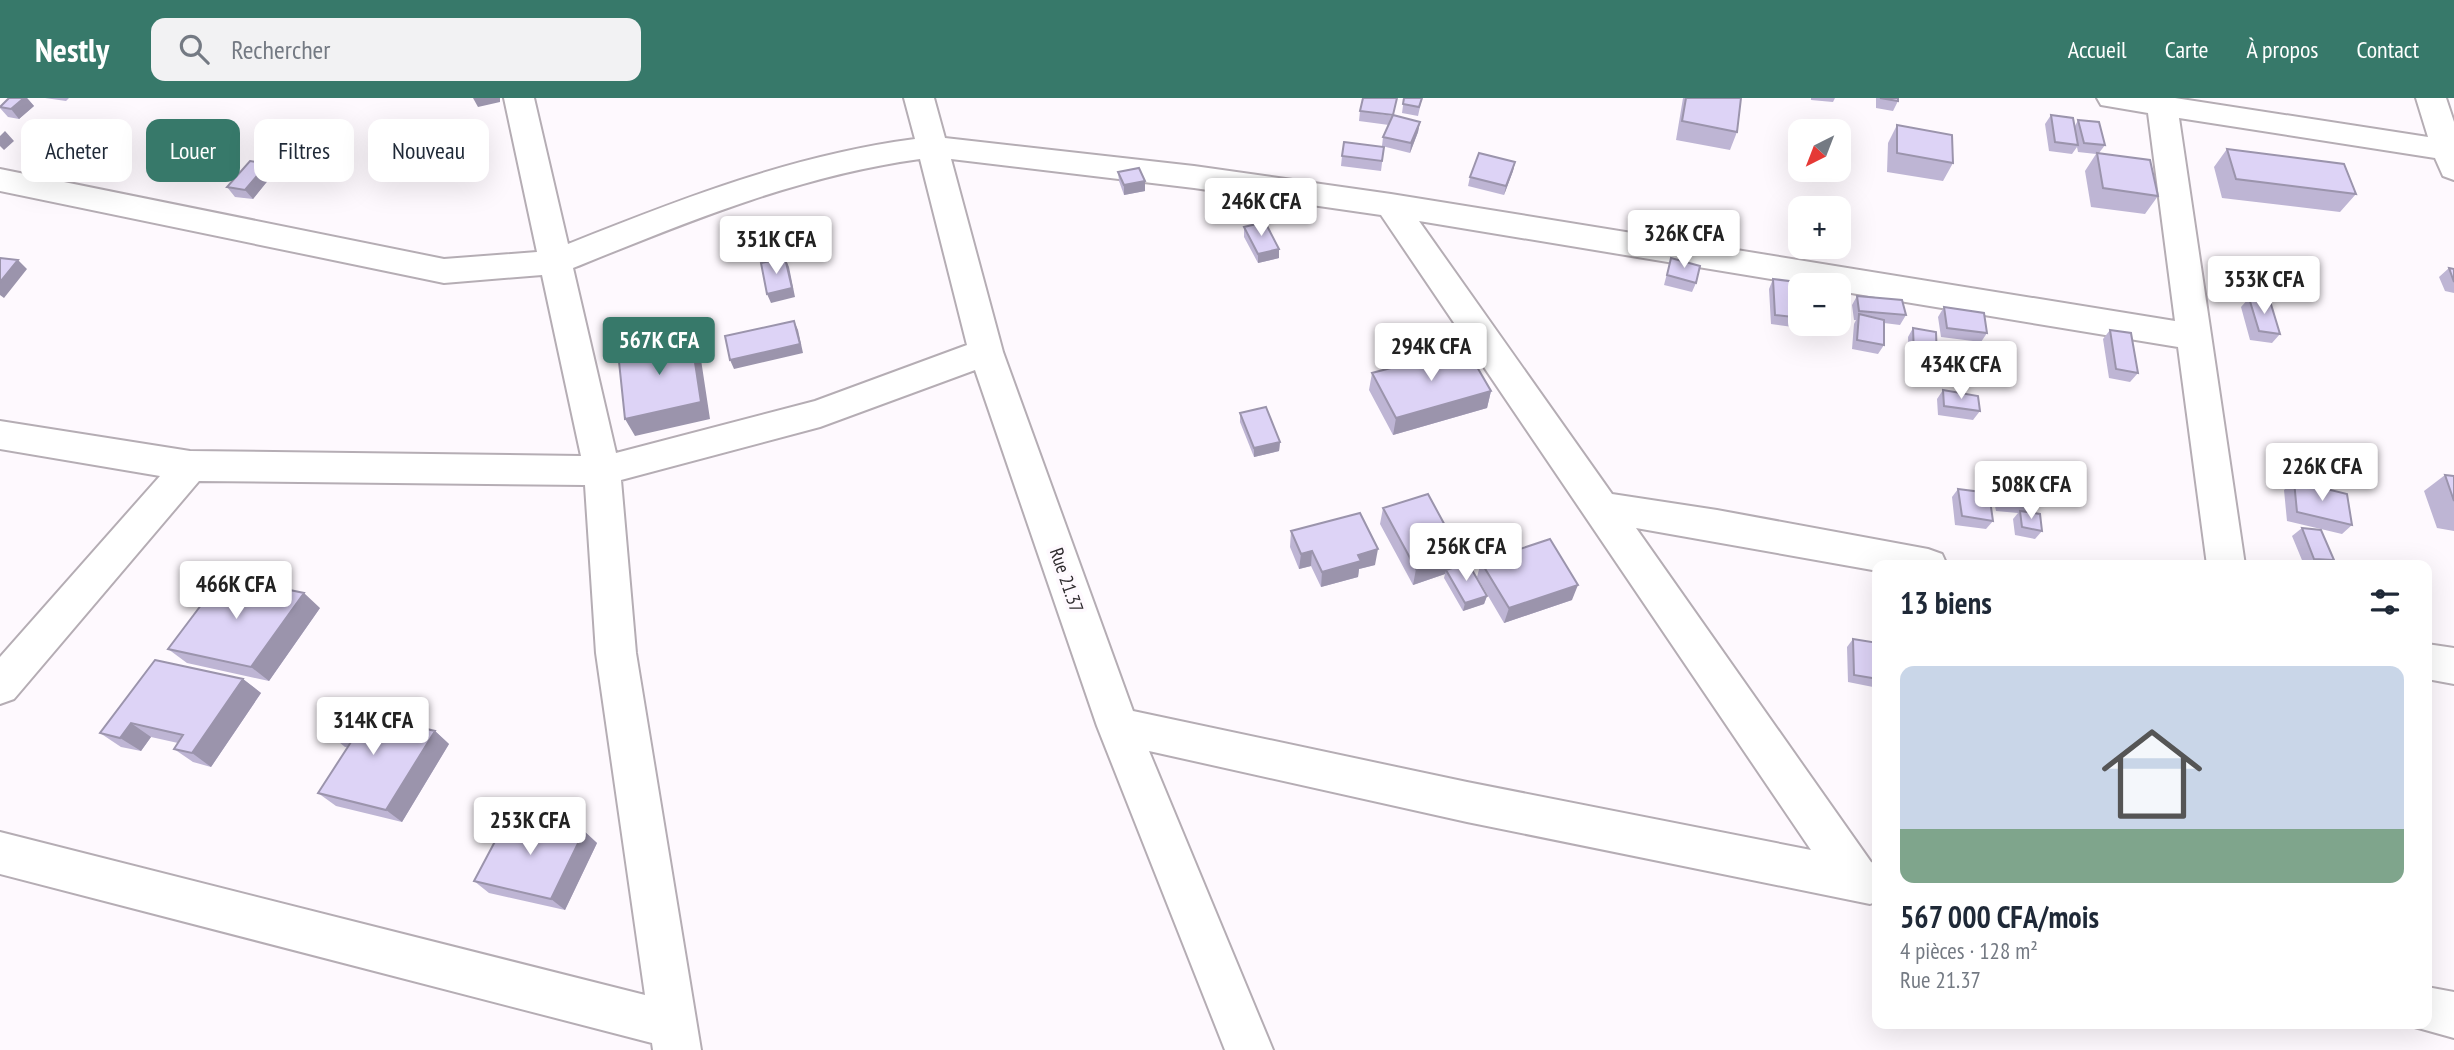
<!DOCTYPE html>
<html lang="fr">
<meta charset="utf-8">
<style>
body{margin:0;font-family:"PT Sans Narrow",sans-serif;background:#f2f2f3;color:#1f2937;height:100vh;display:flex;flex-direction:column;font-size:26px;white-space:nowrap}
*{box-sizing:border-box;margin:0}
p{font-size:23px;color:#747a83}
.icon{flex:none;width:38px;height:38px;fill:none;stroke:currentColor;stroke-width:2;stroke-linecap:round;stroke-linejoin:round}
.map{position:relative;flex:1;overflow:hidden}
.side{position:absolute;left:1872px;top:462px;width:560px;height:469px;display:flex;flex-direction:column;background:#fff;border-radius:14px;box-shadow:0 7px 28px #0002}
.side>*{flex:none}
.top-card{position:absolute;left:21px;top:21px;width:665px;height:63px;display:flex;gap:14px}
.needle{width:46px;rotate:222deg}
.fabs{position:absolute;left:1788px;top:21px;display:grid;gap:14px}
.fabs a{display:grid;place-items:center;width:63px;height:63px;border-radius:14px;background:#fff;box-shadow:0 7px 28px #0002;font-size:35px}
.price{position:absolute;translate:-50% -60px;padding:0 16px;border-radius:7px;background:#fff;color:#222;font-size:23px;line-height:46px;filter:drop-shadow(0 2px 4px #0008)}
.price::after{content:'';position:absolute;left:50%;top:42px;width:21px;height:16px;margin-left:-10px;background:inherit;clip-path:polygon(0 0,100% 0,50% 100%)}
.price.active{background:#37796a;color:#fff}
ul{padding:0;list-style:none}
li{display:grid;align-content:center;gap:14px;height:371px;padding:0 28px}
li span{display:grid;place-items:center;height:217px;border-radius:14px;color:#555}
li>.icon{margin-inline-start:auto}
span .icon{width:126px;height:126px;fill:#fffc;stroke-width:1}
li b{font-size:30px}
h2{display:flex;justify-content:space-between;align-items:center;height:84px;padding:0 28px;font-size:30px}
.pill{padding:0 24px;border-radius:14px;background:#fff;box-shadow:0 7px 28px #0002;font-size:24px;line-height:63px}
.pill.active{background:#37796a;color:#fff}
header{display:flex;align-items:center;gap:42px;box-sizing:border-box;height:98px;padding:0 35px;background:#37796a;color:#fff}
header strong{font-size:33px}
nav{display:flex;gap:38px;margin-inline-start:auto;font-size:24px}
.search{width:490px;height:63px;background:#f2f2f3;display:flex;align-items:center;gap:18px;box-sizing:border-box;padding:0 24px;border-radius:14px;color:#747a83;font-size:26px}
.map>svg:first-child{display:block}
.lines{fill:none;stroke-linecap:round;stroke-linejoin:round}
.minor-casing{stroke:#b5adb4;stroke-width:4}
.minor{fill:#fff;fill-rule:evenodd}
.wall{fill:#beb5d4}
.shaded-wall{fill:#9b94ac}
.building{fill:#ddd3f6;stroke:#9b94ac;stroke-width:2}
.labels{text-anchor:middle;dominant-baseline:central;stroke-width:7;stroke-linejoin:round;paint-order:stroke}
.street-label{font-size:19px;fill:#2e2b2d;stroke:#fef9fe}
</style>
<header>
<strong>Nestly</strong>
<div class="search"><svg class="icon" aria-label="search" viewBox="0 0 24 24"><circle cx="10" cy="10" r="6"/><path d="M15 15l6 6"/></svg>Rechercher</div>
<nav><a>Accueil</a><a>Carte</a><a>À propos</a><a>Contact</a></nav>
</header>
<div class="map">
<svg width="2454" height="952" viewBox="0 0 2454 952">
<rect width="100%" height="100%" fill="#fef9fe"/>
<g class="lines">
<defs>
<path id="minor" d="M504,0H534L568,146C681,101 793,57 915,41L904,0H934L945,40L1194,68L1391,96L2175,223L2148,15L2101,7L2097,0H2175L2428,39L2416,0H2446L2454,24V82L2443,78L2435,60L2179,20L2245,467H2207L2178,249L1839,193V187H1807L1419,123L1612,396L1717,412L1928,451L1942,456L1947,467H1878V473L1636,430L1871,764L1878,767V803L1870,806L1467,724L1149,653L1273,952H1225L1097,628L975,272L820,329L621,382L636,555L701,952H653L652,945L0,776V734L645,897L596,555L585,387L199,383L14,601L0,606V559L160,378L0,351V323L190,353L581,358L542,177L444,185L0,93V71L444,161L537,154ZM920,61L967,247L815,303L616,355L573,170C687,124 797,78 920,61ZM951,61L1194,90L1381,117L1811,752L1467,684L1133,613L1003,254Z
M2427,546L2454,550V586L2427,581Z
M2427,889L2454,894V940L2411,928L2409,926H2427Z"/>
</defs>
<use href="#minor" class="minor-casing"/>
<use href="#minor" class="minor"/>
</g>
<path class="wall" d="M9,0H27L34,8L19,21L8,19L0,10V8Z
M45,0H69L66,3Z
M1404,0H1422L1418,18L1402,15Z
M1683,0H1741L1737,34L1730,52L1676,42Z
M1811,0H1835L1833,4L1811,2Z
M1876,0H1898V3L1893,13L1876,10Z
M1360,13L1394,18L1420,24L1418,34L1410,55L1382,48L1383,39L1389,27L1359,23Z
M2051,17L2075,28L2078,22L2105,47L2099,55L2158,98L2145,116L2091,109L2085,73L2096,56L2078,54L2077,49L2072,56L2049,53L2045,26Z
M1897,27L1953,65L1943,83L1887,74L1888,45Z
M1384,49L1381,73L1341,68L1342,58Z
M2227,51L2356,96L2340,114L2222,100L2214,69Z
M1515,64L1513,73L1504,97L1468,88L1470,79Z
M267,66L274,75L253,101L235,99L227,89Z
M1118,74L1145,83V93L1124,97L1119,83Z
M1244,129L1279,151V160L1258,165L1244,139Z
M1671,160L1696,185L1692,194L1664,187Z
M2449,170L2454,171V195L2445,193L2439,179Z
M1773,181L1801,187V226H1802L1800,230L1771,226L1769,191Z
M1857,198L1906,217L1900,227L1884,225V247L1878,256L1852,251L1854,226L1856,222H1854L1852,207Z
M2249,200L2280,236L2272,245L2250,242L2241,209Z
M1944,209L1987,235L1981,244L1941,239L1938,219Z
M1913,230L1937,260L1931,269L1909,266L1908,239Z
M2110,232L2138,275L2130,284L2109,280L2103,241Z
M1372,275L1491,293L1487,310L1393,337L1369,292Z
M1943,292L1980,313L1973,322L1938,317L1937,301Z
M1240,315L1280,344L1279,353L1254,359L1240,324Z
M2445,377L2454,378V433L2437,430L2424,393Z
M2294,383L2352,427L2342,436L2287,423L2284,392Z
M1958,391L1993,423L1986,431L1955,427L1952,399Z
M2001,395L2030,408L2025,414L2042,433L2035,441L2015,437L2013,421L2018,415L1996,413L1994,403Z
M1383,410L1459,468L1487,498L1484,506L1463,513L1444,480L1445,476L1413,487L1380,426Z
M2302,430L2334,462L2327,467H2304L2292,438Z
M1291,433L1375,467L1359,471L1358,479L1321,489L1311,468L1299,471L1290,449Z
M1481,464L1572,502L1504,525L1477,479Z
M320,510L269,583L187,565L168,551Z
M1853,541L1878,545V590L1848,584L1847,549Z
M243,581L261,595L211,669L193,664L174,651L178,645L151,639L141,653L121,649L100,635Z
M435,633L449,646L402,724L336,708L318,695L348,649H345L328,635Z
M584,733L597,745L565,812L489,795L474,783Z"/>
<path class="shaded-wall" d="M24,0H27L34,8L19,21L11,11Z
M473,0H500V4L478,9Z
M1420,24L1418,34L1410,55L1411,45Z
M5,33L14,43L4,52L0,48V38Z
M1515,64L1513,73L1504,97L1506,88Z
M267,66L274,75L253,101L245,92Z
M1145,83V93L1124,97V87Z
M1279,151V160L1258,165V156Z
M785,160L789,169L795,199L771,205L767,196Z
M18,162L27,171L4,200L0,197V184Z
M794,223L798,232L803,255L734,271L730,262Z
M691,238L700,255L710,321L635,338L625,321Z
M1491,293L1487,310L1393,337L1396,320Z
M1280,344L1279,353L1254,359V350Z
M1378,451L1375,467L1359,471L1358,479L1321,489L1322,474L1358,457Z
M1312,453L1311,468L1299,471L1301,456Z
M1461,457L1457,473L1446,472L1445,476L1413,487L1416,471Z
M1578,487L1572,502L1504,525L1509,510Z
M304,495L320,510L269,583L251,569Z
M1487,498L1484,506L1463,513L1465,505Z
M243,581L261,595L211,669L192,655Z
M373,608L389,622L368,617Z
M131,625L151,639L141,653L120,640Z
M435,633L449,646L402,724L386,712Z
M584,733L597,745L565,812L551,801Z"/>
<path class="building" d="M9,0H24L11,11L0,9Z
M1363,0H1397L1393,17L1360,13Z
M1404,0H1422L1419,9L1403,6Z
M1686,0H1741L1737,34L1682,23Z
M1880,0H1898V3Z
M1393,17L1420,24L1411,45L1383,39Z
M2051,17L2073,20L2078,47L2055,44Z
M2078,22L2099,24L2105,47L2084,45Z
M1897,27L1952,37L1953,65L1897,55Z
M1344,44L1384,49L1382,63L1342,58Z
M2227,51L2344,66L2356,96L2236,81Z
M1479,55L1515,64L1506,88L1470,79Z
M2097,55L2150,62L2158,98L2103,90Z
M250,63L267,66L245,92L227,89Z
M1139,70L1145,83L1124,87L1118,74Z
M1265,124L1279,151L1258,156L1244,129Z
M0,160L18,162L0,184Z
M785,160L792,190L767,196L761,165Z
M1671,160L1700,168L1696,185L1667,177Z
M2449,170L2454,171V184Z
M1773,181L1821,187H1801V220L1775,217Z
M1857,198L1902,202L1906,217L1859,213Z
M2249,200L2270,203L2280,236L2259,233Z
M1944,209L1984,215L1987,235L1947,230Z
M1859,216L1884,222V247L1857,242Z
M794,223L800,246L730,262L725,238Z
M1913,230L1936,234L1937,260L1914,257Z
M2110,232L2131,235L2138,275L2116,271Z
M691,238L701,304L625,321L618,254Z
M1466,250L1491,293L1396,320L1372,275Z
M1943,292L1978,298L1980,313L1944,308Z
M1266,309L1280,344L1254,350L1240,315Z
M2445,377L2454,378V403Z
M2294,383L2347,396L2352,427L2297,414Z
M1958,391L1989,395L1993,423L1962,418Z
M2001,395L2028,398L2030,408L2003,404Z
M1428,396L1461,457L1416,471L1383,410Z
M2020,413L2040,416L2042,433L2022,429Z
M1360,415L1378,451L1358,457L1361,463L1322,474L1312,453L1301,456L1291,433Z
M2302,430L2321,432L2334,462L2314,461Z
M1550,441L1578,487L1509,510L1481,464Z
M1468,465L1487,498L1465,505L1446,472Z
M223,478L304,495L251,569L168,551Z
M1853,541L1878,545V581L1854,577Z
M155,562L243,581L192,655L174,651L183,637L131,625L120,640L100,635Z
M350,602L373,608L368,617L435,633L386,712L318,695L353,641L328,635Z
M509,717L584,733L551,801L474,783Z"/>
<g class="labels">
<g class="street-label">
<text transform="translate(1067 482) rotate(71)">Rue 21.37</text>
</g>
</g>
</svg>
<div class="fabs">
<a><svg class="needle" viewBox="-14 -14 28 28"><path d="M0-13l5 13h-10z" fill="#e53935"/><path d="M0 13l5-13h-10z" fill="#747a83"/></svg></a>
<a>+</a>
<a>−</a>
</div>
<b class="price" style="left:1261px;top:140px">246K CFA</b>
<b class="price" style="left:1684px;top:172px">326K CFA</b>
<b class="price" style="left:776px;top:178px">351K CFA</b>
<b class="price" style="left:2264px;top:218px">353K CFA</b>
<b class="price active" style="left:659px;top:279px">567K CFA</b>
<b class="price" style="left:1431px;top:285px">294K CFA</b>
<b class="price" style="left:1961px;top:303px">434K CFA</b>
<b class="price" style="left:2322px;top:405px">226K CFA</b>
<b class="price" style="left:2031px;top:423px">508K CFA</b>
<b class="price" style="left:1466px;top:485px">256K CFA</b>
<b class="price" style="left:236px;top:523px">466K CFA</b>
<b class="price" style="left:373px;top:659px">314K CFA</b>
<b class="price" style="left:530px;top:759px">253K CFA</b>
<div class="top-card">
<a class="pill">Acheter</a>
<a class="pill active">Louer</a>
<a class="pill">Filtres</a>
<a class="pill">Nouveau</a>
</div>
<section class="side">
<h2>13 biens<svg class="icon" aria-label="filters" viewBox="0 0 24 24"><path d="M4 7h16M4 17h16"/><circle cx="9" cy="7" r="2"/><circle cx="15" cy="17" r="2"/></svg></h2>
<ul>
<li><span style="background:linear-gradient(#c9d6e8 75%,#7fa58c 0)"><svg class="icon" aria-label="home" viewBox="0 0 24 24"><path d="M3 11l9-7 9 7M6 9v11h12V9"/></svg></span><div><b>567 000 CFA/mois</b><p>4 pièces · 128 m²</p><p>Rue 21.37</p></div></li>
</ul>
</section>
</div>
